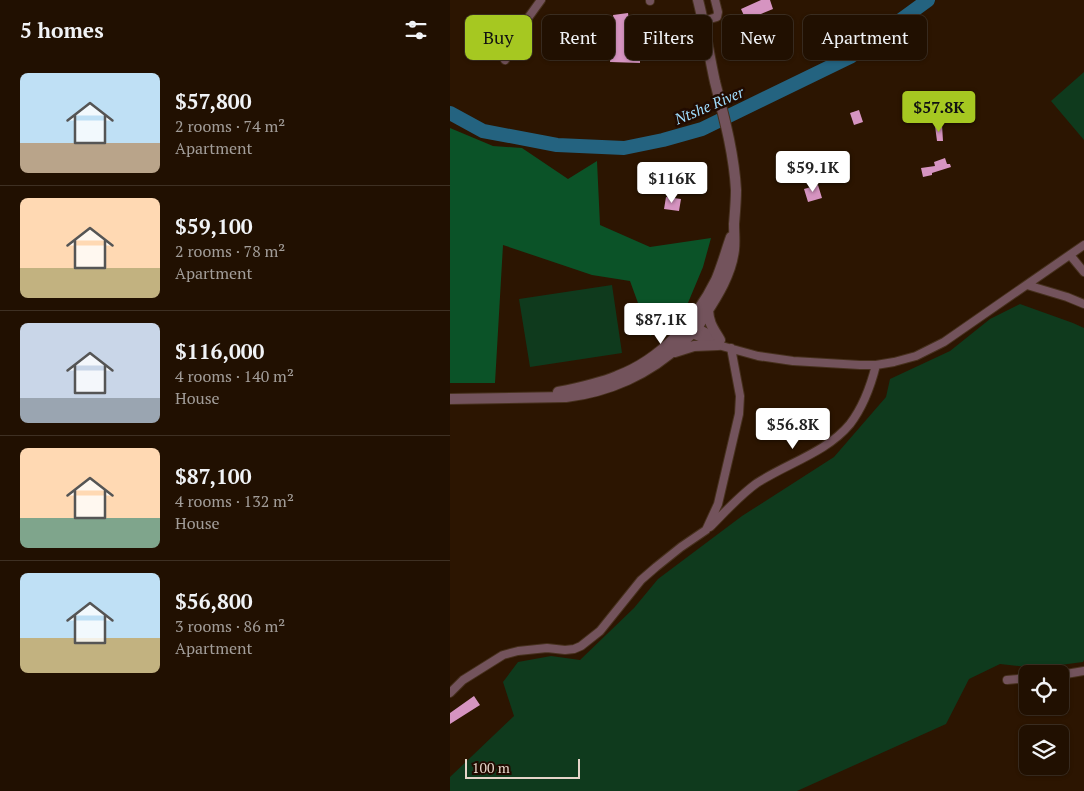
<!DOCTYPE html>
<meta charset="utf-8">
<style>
body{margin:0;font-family:"PT Serif",serif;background:#2d1e10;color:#f1f3f6;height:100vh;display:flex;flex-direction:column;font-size:19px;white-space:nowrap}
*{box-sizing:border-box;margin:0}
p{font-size:16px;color:#a29d99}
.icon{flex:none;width:28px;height:28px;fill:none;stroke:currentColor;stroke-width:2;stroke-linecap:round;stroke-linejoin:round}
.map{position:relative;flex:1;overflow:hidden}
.details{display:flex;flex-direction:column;background:#211001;width:450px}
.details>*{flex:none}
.guide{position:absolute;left:15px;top:15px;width:475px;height:45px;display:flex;gap:10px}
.tools{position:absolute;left:569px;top:665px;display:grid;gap:10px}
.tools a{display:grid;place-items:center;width:50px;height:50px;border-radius:8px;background:#211001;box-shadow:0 1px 4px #0004,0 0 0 1px #3e3023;font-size:25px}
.scale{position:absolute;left:15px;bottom:12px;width:115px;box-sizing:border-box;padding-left:5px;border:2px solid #e5d5c9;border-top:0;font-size:14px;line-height:18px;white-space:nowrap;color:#e5d5c9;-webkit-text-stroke:4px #210b00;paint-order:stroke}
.price{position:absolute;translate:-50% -42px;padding:0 11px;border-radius:5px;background:#fff;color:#222;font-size:16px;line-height:32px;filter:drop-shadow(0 1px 2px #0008)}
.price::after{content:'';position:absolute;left:50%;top:30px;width:15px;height:11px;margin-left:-8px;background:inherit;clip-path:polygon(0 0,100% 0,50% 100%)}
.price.active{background:#a6c821;color:#111}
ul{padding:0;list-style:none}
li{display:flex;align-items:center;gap:15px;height:125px;padding:0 20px}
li+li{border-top:1px solid #3e3023}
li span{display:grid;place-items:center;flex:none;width:140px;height:100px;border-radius:8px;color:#555}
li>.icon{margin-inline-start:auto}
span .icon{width:60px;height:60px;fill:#fffc;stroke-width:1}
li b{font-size:21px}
h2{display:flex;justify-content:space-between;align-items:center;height:60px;padding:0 20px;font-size:21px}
.tag{padding:0 18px;border-radius:8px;background:#211001;box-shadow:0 1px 4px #0004,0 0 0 1px #3e3023;font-size:18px;line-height:45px}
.tag.active{background:#a6c821;color:#111}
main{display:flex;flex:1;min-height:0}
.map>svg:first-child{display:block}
.green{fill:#0f3a1d}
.forest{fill:#0b5328}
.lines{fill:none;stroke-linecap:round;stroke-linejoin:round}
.river{stroke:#246380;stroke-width:14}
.building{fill:#d694c1}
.minor-casing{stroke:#46301d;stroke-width:10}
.tertiary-casing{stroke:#46301d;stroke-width:12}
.minor{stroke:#73535c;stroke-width:8}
.tertiary{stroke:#73535c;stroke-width:10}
.labels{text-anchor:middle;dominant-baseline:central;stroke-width:5;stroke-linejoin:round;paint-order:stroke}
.water-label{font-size:15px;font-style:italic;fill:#9fdcfc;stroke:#210b00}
</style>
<main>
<section class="details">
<h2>5 homes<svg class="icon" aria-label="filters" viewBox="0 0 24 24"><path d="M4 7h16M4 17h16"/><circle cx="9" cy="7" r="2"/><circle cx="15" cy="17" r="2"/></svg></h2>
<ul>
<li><span style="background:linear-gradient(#bfe0f5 70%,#b9a48a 0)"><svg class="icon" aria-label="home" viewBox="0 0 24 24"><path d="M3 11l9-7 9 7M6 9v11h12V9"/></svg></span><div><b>$57,800</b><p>2 rooms · 74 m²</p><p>Apartment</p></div></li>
<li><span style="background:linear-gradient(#ffd9b3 70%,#c2b280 0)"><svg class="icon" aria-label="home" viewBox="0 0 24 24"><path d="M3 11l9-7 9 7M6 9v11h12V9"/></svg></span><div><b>$59,100</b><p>2 rooms · 78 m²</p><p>Apartment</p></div></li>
<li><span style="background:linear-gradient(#c9d6e8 75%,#9aa5b1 0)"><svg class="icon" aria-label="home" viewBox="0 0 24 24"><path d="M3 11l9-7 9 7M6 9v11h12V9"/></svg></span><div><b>$116,000</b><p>4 rooms · 140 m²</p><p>House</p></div></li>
<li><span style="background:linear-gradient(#ffd9b3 70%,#7fa58c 0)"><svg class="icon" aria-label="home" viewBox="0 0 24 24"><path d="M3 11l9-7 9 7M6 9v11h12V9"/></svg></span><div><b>$87,100</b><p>4 rooms · 132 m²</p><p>House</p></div></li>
<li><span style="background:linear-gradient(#bfe0f5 65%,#c2b280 0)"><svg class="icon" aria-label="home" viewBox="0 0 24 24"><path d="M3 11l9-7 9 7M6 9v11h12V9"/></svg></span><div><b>$56,800</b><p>3 rooms · 86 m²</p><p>Apartment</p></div></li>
</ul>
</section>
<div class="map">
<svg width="634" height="791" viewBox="0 0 634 791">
<rect width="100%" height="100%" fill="#2c1501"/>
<path class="green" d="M634,72V140L601,101Z
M162,285L172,353L80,367L69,299Z
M570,304L623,323L634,328V660L633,662L587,668L550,664L519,679L496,724L347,791H0V777L64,716L53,682L68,662L101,656L130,660L184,608L208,579L292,516L384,457L436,397L440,379L500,351L540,319Z"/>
<path class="forest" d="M0,128L43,146L72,148L118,179L147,161L150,225L200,247L261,238L253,267L235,310L200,336L180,281L142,275L53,245L45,383H0Z"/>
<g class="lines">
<path class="river" d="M0,113L33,131L107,145L174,148L213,140L252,129L400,57L478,0"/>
</g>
<path class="building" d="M311,0H320L323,9L296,20L291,9Z
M178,13L179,20L195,16L197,26V29L208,31L206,43L195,41V43L186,41L185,56H190V63L160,62L162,32L158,33L156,25L164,24L163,15Z
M225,19H231L233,44H220V32H226Z
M409,110L413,122L404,125L400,113Z
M492,125L493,141H487L485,126Z
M495,158L497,164H500L501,167L482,173V175L473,177L471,168L485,166L484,162Z
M368,185L372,198L358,202L354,189Z
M216,197L231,199L229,211L214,209Z
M24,696L30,705L0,724V713Z"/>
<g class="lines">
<defs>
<path id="minor" d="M200,0V1
M253,21L267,17L268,12L265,0
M55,60L68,38L78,18L91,0
M620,255L634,272
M577,285L617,297L634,304
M244,326L269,339
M238,332L268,345L308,356L343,361L410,365H426L444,362L466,356L494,342L634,245
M260,527C275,512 290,495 307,483C338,463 377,452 400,424C413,407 421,385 426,365
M610,675L634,671
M557,680L578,678
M0,693L13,680L53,655L68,651L97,648L115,650L124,649L131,646L150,631L191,580L206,567L231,547L256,530L268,504L289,414L290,396L281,348"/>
<path id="tertiary" d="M258,310C259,324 263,328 270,340
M225,352L244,346L268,345
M108,392C128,388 148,384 167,376C210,360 246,321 266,280C272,266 276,251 281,237
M0,399L116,397C158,392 200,374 231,344C236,339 242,334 247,328C250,324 252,319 255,315C268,295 281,274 284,250C285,241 284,233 284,224C285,212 286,201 286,190C284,153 274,117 265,82C259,55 255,27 248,0"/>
</defs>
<use href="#minor" class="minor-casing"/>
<use href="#tertiary" class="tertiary-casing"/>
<use href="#minor" class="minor"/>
<use href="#tertiary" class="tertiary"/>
</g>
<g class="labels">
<g class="water-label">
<text transform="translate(259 105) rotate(-23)">Ntshe River</text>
</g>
</g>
</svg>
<div class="tools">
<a><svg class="icon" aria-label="locate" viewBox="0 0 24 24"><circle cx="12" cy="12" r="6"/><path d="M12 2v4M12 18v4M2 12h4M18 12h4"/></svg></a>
<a><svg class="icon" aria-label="layers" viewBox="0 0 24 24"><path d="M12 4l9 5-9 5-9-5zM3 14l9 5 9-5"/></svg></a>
</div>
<div class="scale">100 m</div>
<b class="price active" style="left:489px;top:133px">$57.8K</b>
<b class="price" style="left:363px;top:193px">$59.1K</b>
<b class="price" style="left:222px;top:204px">$116K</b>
<b class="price" style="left:211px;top:345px">$87.1K</b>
<b class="price" style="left:343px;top:450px">$56.8K</b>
<div class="guide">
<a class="tag active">Buy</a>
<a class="tag">Rent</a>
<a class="tag">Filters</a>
<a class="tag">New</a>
<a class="tag">Apartment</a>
</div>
</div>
</main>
